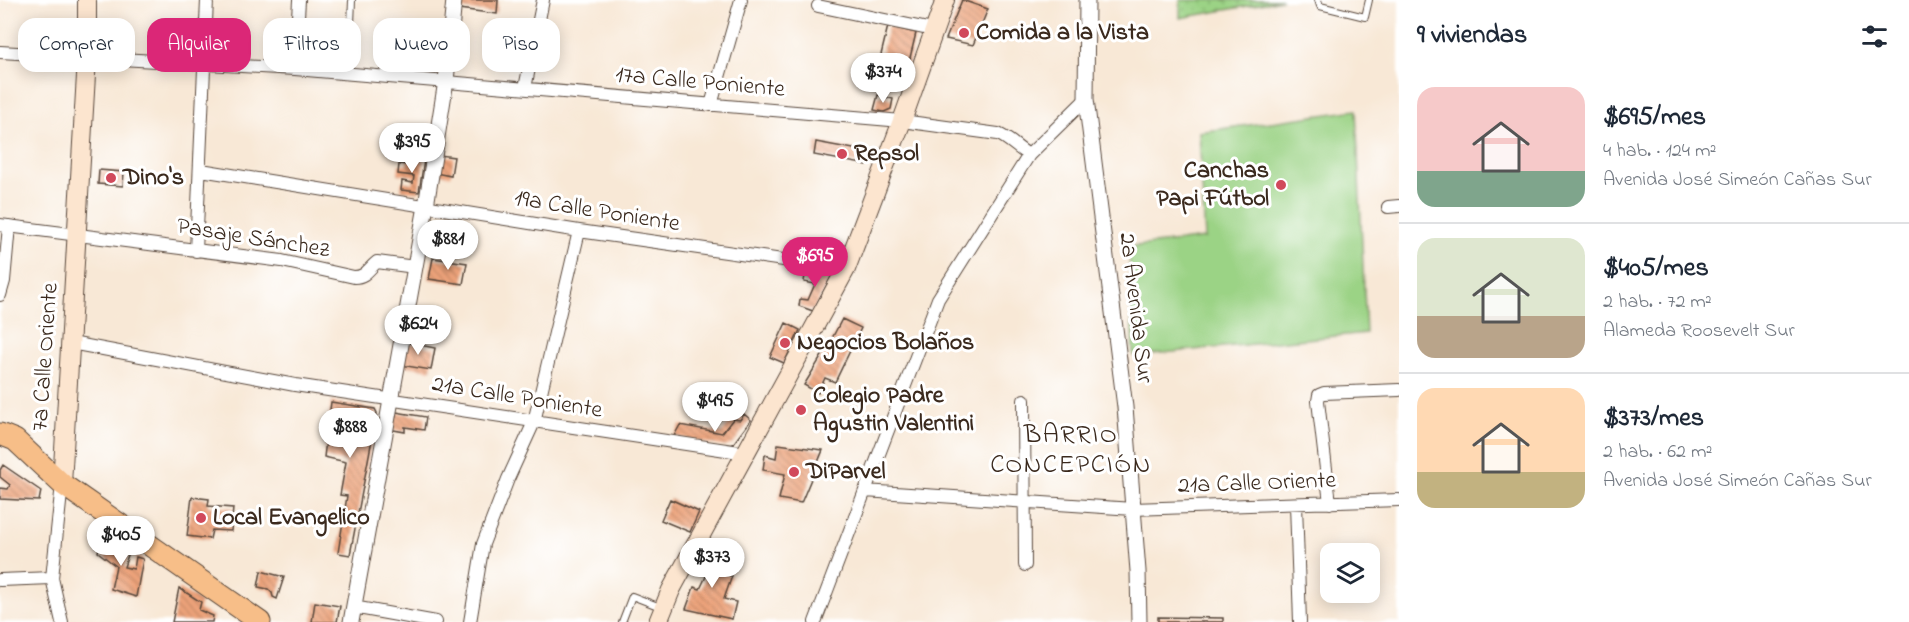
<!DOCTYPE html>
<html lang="es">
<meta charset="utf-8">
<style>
body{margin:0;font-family:"Indie Flower",sans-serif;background:#f6f6f7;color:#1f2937;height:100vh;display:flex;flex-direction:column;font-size:22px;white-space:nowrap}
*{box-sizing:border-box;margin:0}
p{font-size:20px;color:#747a83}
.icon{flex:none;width:33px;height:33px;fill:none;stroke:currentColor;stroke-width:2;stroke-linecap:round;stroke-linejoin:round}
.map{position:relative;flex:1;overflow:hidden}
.panel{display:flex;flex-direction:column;background:#fff;width:510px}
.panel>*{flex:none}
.banner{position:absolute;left:18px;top:18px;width:570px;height:54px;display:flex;gap:12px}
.buttons{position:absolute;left:1320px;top:543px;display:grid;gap:12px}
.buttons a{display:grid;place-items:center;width:60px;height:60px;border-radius:12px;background:#fff;box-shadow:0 3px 15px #0003;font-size:30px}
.price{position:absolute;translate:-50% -51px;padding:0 14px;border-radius:21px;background:#fff;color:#222;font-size:20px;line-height:39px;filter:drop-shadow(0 2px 3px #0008)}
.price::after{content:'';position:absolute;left:50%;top:36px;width:18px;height:14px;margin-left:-9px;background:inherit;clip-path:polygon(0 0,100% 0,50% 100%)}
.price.current{background:#db2777;color:#fff}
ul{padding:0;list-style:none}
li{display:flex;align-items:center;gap:18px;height:150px;padding:0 18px}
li+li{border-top:2px solid #e0e1e3}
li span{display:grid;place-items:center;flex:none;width:168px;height:120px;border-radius:18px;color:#555}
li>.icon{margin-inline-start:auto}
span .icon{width:72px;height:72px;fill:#fffc;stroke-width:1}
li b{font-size:26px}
h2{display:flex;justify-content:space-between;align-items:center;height:72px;padding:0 18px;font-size:26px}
.chip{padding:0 21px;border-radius:18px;background:#fff;box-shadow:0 3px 15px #0003;font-size:21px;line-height:54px}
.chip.current{background:#db2777;color:#fff}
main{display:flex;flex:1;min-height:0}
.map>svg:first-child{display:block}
.grass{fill:url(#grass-dots);stroke:#6b7e52;stroke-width:1.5}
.garden{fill:#9bd385;stroke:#6b7e52;stroke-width:1.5}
.building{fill:url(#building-back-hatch)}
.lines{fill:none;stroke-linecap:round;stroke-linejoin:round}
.service-casing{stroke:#57463a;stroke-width:8}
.minor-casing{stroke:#57463a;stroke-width:14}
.tertiary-casing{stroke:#57463a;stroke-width:17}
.secondary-casing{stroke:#57463a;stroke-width:20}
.trunk-casing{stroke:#57463a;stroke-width:23}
.service{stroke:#fff;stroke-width:6}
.minor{stroke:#fff;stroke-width:12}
.tertiary{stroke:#fff;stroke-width:15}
.secondary{stroke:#fce5cf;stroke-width:18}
.trunk{stroke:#f7be88;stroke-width:21}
.poi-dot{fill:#d1495b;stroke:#fff;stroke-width:2}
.labels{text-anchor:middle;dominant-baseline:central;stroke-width:6;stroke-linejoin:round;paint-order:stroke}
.poi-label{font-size:24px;font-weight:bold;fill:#3b2a1e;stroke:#fff;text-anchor:start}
.street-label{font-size:24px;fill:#3b2a1e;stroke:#fff}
.neighbourhood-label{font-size:26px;letter-spacing:1.5px;fill:#3b2a1e;stroke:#fff}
</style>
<main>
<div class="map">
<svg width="1399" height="622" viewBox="0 0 1399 622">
<defs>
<pattern id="grass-dots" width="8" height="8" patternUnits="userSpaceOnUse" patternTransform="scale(1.5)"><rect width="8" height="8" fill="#9bd385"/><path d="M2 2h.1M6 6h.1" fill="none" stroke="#86b572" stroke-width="1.8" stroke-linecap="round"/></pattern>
<pattern id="building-back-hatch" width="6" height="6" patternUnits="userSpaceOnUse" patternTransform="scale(1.5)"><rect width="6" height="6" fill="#eda37a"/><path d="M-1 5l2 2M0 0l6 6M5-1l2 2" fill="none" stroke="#c18563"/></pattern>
</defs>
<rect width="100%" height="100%" fill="#fff"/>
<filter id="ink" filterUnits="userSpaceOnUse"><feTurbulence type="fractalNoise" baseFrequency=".0167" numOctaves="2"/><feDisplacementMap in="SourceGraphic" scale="12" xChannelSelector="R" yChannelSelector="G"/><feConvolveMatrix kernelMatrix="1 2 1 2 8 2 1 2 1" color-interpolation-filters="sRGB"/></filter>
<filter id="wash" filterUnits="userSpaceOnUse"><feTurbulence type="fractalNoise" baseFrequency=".008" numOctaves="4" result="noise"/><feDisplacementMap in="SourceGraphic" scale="24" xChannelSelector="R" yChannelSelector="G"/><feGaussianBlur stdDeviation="1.35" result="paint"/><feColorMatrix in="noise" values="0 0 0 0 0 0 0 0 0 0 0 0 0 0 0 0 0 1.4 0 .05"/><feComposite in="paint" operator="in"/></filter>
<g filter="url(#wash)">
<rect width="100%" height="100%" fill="#f8e8d6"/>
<path class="grass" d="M1180,0H1282L1180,18Z"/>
<path class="garden" d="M1356,110L1366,333L1133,356L1129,247L1205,238L1199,132Z"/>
<g id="blocks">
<path class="building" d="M460,0H498L497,14L459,9Z
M962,0L988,9L973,45L946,39Z
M888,26L916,33L908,66L880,59Z
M878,95L893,99L891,109L884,112L874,110Z
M816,142L870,152L867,165L814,155Z
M439,155L454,157L451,176L435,173Z
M408,158L424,160L419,192L401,190L402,181L413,183L414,176L398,174L399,164L407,165Z
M99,170L124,172L123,186L98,184Z
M433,258L467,263L463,284L429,279Z
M806,269L829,273L832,275L813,311L799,306L800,299L808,300L815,284L804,282Z
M842,319L861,328L835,382L825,378L818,393L804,385L828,346Z
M786,323L800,330L784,363L770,357Z
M405,342L435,348L431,370L400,365Z
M331,402L375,409L377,413L350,555L338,553L347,496L340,495L346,462L324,457Z
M396,412L426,417L424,430L405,427V432L388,429Z
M744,414L751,420L733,444L725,447L674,436L680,425L722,433L733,419L740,420Z
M778,444L823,450L801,503L779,499L785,474L763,470L765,455L776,458Z
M3,465L41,491L39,501L0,499V488L8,489L10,485L0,477V470Z
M192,497L209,499L208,506L233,508L231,531L212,530L210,539L187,536Z
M670,499L699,512L690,532L661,520Z
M102,534L129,552L124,567L134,569L136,557L143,559L136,597L111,589L116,566L98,552Z
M708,546L725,555L714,571L732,576L724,599L736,602L732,619L686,609L694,587L700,589L709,570L697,566Z
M261,571L284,577L277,599L273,597L272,593L268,589L258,587Z
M179,588L201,602L199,610L213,616L212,622H172Z
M315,602L340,606L337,622H312Z
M1158,617L1223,618V622H1158Z"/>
</g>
</g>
<g filter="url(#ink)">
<use href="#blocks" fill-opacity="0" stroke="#57463a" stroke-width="1.5"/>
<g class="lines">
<defs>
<path id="service" d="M1318,0L1320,6L1365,17L1369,0
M349,73L352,0
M622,622L632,596L663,608"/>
<path id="minor" d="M818,6L933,30
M0,52L295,69L902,121L998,134C1010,139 1018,149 1029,155
M295,69L299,0
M525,88L543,0
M711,105L741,0
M201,170L579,231L846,269
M1388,207L1399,206
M0,225L282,261L354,277C366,277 368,269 377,262L415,267
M196,251L207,0
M0,295L4,281L9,226
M71,343L295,385L746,453
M1024,400L1025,565
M62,484L52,578L62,622
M865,491L1133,509L1399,500
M1330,503L1318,401L1319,395L1324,393L1399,390
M1296,504L1300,622
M0,580L52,578
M353,607L436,622
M470,622L483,544L508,479L534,422L579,231
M815,622L938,299L1029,155L1086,99"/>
<path id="tertiary" d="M1087,0L1086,99L1125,407L1138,571L1139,622
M351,622L426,206L446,81L454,0"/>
<path id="secondary" d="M62,484L87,58V0
M658,622L671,590L846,269L902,121L945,0"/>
<path id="trunk" d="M0,434L15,440L62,484L260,622"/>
</defs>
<use href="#service" class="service-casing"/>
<use href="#minor" class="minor-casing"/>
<use href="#tertiary" class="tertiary-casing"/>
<use href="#secondary" class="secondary-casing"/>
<use href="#trunk" class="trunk-casing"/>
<use href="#service" class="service"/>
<use href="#minor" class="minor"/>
<use href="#tertiary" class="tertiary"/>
<use href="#secondary" class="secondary"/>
<use href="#trunk" class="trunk"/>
</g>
</g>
<g class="poi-dot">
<circle cx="964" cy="33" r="6"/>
<circle cx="842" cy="154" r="6"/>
<circle cx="111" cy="178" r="6"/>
<circle cx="1281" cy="185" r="6"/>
<circle cx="785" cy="343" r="6"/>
<circle cx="801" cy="410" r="6"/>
<circle cx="794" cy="472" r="6"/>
<circle cx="201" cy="518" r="6"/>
</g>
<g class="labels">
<g class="poi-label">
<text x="976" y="33">Comida a la Vista</text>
<text x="854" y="154">Repsol</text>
<text x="1269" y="171" text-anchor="end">Canchas<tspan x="1269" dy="28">Papi Fútbol</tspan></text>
<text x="123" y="178">Dino's</text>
<text x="797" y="343">Negocios Bolaños</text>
<text x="813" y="396">Colegio Padre<tspan x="813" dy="28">Agustin Valentini</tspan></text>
<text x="806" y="472">DiParvel</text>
<text x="213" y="518">Local Evangelico</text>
</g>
<g class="street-label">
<text transform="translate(700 83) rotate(5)">17a Calle Poniente</text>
<text transform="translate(597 212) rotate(9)">19a Calle Poniente</text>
<text transform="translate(253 239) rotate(9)">Pasaje Sánchez</text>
<text transform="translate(1135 308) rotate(83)">2a Avenida Sur</text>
<text transform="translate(46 357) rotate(-86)">7a Calle Oriente</text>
<text transform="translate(517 398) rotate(9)">21a Calle Poniente</text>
<text transform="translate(1257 484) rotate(-2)">21a Calle Oriente</text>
</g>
<g class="neighbourhood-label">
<text x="1071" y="436">BARRIO<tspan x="1071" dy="30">CONCEPCIÓN</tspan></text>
</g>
</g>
</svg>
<div class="buttons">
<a><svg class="icon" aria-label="layers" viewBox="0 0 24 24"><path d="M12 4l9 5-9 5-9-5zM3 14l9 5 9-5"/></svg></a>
</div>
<b class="price" style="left:883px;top:104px">$374</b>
<b class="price" style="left:412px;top:174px">$395</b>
<b class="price" style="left:448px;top:271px">$881</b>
<b class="price current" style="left:815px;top:288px">$695</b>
<b class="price" style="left:418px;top:356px">$624</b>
<b class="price" style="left:715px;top:433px">$495</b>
<b class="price" style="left:350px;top:459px">$888</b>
<b class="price" style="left:121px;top:567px">$405</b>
<b class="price" style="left:712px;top:589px">$373</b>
<div class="banner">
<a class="chip">Comprar</a>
<a class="chip current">Alquilar</a>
<a class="chip">Filtros</a>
<a class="chip">Nuevo</a>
<a class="chip">Piso</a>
</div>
</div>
<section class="panel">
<h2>9 viviendas<svg class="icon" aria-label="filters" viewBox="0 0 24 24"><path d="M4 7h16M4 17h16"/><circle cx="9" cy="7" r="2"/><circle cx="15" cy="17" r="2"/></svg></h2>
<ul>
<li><span style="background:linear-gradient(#f6c9c9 70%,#7fa58c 0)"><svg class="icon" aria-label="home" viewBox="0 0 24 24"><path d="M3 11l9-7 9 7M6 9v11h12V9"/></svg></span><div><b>$695/mes</b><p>4 hab. · 124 m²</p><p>Avenida José Simeón Cañas Sur</p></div></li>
<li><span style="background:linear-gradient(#dfe7d0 65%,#b9a48a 0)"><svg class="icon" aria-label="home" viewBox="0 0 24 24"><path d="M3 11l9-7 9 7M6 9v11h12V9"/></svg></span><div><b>$405/mes</b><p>2 hab. · 72 m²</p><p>Alameda Roosevelt Sur</p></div></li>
<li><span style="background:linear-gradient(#ffd9b3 70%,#c2b280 0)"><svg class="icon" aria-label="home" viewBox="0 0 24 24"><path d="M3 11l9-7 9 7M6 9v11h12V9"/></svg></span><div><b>$373/mes</b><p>2 hab. · 62 m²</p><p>Avenida José Simeón Cañas Sur</p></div></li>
</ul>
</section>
</main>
